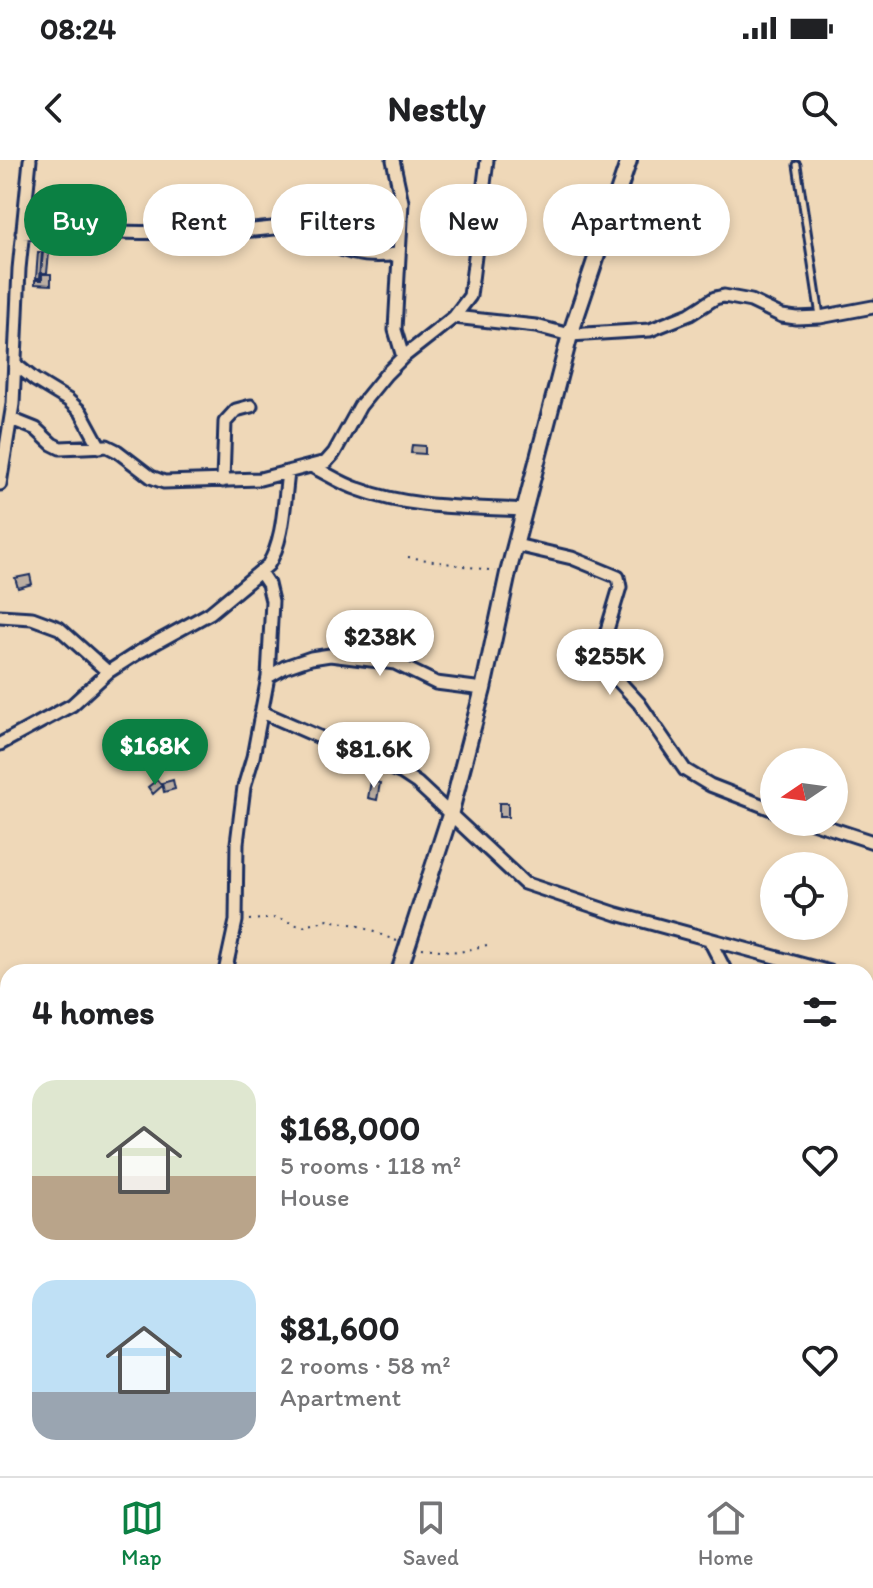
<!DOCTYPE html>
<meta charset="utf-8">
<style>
body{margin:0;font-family:Itim,sans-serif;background:#f6f6f6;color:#202124;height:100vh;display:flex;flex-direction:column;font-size:30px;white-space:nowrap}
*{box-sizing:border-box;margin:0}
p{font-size:26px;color:#757577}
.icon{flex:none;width:44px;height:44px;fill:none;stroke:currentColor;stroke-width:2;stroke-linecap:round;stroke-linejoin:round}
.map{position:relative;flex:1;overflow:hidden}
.details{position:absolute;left:0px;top:804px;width:874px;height:512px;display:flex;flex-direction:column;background:#fff;border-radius:24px 24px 0 0;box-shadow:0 4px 12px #0003}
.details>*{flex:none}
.banner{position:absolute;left:24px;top:24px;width:826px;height:72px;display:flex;gap:16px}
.needle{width:52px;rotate:257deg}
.buttons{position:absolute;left:760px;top:588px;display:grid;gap:16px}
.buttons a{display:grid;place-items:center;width:88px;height:88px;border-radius:50%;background:#fff;box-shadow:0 4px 12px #0003;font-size:40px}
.price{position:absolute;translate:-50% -68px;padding:0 18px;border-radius:28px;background:#fff;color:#222;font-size:26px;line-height:52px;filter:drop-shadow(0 2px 4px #0008)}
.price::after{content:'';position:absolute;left:50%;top:48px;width:24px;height:18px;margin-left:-12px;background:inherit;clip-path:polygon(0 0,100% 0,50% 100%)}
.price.on{background:#0b8043;color:#fff}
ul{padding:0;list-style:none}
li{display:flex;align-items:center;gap:24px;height:200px;padding:0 32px}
li span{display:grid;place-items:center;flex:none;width:224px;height:160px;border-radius:24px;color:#555}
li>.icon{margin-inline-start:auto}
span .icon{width:96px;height:96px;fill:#fffc;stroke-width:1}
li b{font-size:34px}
h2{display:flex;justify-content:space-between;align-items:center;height:96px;padding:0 32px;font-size:34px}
.chip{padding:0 28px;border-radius:36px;background:#fff;box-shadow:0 4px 12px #0003;font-size:28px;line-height:72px}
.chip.on{background:#0b8043;color:#fff}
.status{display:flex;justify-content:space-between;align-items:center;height:56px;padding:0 40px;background:#fff;direction:ltr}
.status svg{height:22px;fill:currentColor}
header{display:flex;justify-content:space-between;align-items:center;height:104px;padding:0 32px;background:#fff;font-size:36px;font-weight:700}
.menu{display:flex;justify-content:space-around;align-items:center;height:112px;border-top:2px solid #e0e0e0;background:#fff;font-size:22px;color:#757577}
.menu a{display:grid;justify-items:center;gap:4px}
.menu .on{color:#0b8043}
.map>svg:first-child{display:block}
.building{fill:#bbaea2;stroke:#1b2f5e;stroke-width:2}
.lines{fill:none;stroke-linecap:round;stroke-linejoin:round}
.service-casing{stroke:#1b2f5e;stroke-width:11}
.minor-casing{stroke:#1b2f5e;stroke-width:17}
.tertiary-casing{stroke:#1b2f5e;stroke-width:20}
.path{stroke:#1b2f5e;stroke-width:2;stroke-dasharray:2 6;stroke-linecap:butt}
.service{stroke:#efd8b8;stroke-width:5}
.minor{stroke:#efd8b8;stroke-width:11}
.tertiary{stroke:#efd8b8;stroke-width:14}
</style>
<div class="status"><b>08:24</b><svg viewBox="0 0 49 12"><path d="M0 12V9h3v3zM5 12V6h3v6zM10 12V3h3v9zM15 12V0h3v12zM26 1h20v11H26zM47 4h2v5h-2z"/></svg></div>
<header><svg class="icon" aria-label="back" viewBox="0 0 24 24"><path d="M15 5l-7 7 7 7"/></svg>Nestly<svg class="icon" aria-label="search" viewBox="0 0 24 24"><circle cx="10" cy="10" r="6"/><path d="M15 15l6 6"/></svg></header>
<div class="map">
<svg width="873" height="1316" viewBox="0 0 873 1316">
<rect width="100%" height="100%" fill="#efd8b8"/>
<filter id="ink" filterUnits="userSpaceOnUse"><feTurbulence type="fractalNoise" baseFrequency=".0125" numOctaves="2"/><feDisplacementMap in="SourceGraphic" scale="16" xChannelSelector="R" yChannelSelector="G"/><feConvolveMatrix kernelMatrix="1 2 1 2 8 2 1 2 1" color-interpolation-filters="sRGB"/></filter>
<g filter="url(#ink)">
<path class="building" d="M38,92H42L40,118H36Z
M43,92L49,93L47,113H41Z
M42,114H51V125L35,124V120H42Z
M412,285L425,286V294L411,293Z
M30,415L32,424L18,428L15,418Z
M157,620L162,626L153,634L148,627Z
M173,620L175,629L164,632L162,623Z
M371,621L380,623L377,640L368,638Z
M499,643H508V657H499Z"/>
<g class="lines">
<defs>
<path id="service" d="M797,5L820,156"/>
<path id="minor" d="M393,0L402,42L395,170L403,197
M22,73C115,68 209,80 302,64C314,68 322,79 334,86C354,96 376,97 397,94
M454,157L536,166L570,175L650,170L690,154L715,138L724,136L751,141L782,156L796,158L820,157L873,147
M16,205L35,220L68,240L81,252L100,287
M11,259L36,269L52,284L60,288L107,286L117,291L151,317L164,322L260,319L326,302L334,293L360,246L386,214L403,197L454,157L470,136L487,0
M313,307C328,314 342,324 358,329C411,349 469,347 525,350
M223,321L225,262L236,250L251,246
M0,324L13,244L19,109L30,0
M516,385L572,398L618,417L620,427L602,487L603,504L639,543L685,610L710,625L774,650
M0,456L32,458L59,468L108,512
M268,517L285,507L311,498L330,495L395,503L436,523L483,529
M262,552L402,613L417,623L524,723L617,754L830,812
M0,584L72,545L108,512L139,492L210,453L268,405C284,380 284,342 288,313
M812,662L873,682
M709,779L726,812
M225,812L236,761L237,683L244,627L253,597L268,517L272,441L268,424L260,412
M866,827L873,830
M866,1109H873
M400,1308L407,1316
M722,1308L727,1316
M124,1316L125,1308"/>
<path id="tertiary" d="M399,812L450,655L483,529L508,413L570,175L629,0
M250,1316L252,1308"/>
</defs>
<use href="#service" class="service-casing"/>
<use href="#minor" class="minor-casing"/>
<use href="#tertiary" class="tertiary-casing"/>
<path class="path" d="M408,397L495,411
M249,760L278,758L302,767L328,760L356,765L397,781
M422,788L460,792L491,784
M0,1048L5,1062L8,1084
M0,1102L8,1093
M0,1168L8,1171
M866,1175L873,1206
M866,1284L873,1282
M832,1316L836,1308"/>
<use href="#service" class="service"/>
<use href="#minor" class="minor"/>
<use href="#tertiary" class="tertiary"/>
</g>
</g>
</svg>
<div class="buttons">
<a><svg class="needle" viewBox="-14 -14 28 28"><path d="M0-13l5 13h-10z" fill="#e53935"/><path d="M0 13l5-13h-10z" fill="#757577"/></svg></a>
<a><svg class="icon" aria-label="locate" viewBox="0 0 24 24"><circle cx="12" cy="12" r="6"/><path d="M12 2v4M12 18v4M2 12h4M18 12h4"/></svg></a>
</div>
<b class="price" style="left:380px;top:518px">$238K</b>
<b class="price" style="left:610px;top:537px">$255K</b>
<b class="price on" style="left:155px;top:627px">$168K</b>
<b class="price" style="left:374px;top:630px">$81.6K</b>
<div class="banner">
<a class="chip on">Buy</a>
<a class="chip">Rent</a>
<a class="chip">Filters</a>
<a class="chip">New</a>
<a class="chip">Apartment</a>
</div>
<section class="details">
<h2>4 homes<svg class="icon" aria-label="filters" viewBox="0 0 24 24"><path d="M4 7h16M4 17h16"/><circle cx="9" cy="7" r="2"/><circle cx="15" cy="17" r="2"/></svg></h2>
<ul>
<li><span style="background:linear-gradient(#dfe7d0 60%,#b9a48a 0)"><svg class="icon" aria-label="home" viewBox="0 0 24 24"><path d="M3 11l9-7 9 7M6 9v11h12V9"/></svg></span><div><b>$168,000</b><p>5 rooms · 118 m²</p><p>House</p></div><svg class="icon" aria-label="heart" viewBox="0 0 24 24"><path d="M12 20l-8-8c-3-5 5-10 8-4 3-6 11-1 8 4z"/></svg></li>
<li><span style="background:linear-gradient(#bfe0f5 70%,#9aa5b1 0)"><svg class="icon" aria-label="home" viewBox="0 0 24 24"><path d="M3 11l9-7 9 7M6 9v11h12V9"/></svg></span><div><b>$81,600</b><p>2 rooms · 58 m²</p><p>Apartment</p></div><svg class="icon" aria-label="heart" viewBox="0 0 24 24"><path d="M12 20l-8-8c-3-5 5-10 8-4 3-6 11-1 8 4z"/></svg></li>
</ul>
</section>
</div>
<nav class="menu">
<a class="on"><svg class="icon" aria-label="map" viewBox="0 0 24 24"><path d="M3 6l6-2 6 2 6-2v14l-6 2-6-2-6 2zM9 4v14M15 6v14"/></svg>Map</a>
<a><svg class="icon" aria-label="saved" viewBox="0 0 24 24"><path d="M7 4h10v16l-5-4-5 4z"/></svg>Saved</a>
<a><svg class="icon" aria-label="home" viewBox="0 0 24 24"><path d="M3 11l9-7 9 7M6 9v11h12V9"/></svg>Home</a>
</nav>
